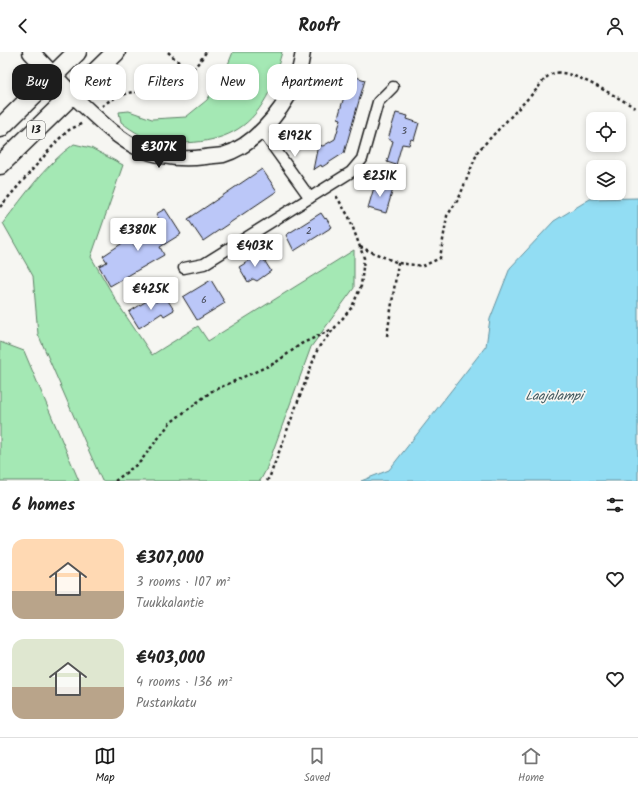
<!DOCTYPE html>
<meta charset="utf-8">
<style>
body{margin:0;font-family:Kalam,sans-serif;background:#f6f6f6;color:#222;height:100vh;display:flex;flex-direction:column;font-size:15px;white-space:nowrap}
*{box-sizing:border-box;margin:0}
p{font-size:13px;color:#767676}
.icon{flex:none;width:22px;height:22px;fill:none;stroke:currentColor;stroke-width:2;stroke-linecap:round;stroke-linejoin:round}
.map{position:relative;height:429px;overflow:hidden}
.side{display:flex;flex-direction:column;background:#fff;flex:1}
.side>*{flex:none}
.banner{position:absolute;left:12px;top:12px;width:400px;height:36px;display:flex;gap:8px}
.tools{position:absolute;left:586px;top:60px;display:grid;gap:8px}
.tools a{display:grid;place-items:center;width:40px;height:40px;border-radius:8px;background:#fff;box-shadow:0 2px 6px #0003;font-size:20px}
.price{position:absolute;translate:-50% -34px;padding:0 9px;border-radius:4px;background:#fff;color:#222;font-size:13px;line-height:26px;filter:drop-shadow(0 1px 2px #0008)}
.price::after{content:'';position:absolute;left:50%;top:24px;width:12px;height:9px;margin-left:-6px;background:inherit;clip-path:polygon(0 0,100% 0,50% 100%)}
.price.current{background:#1c1c1c;color:#fff}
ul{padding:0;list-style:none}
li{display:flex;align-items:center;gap:12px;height:100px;padding:0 12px}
li span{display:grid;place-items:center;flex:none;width:112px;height:80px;border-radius:12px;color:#555}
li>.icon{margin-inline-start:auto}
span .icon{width:48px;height:48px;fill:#fffc;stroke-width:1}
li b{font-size:17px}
h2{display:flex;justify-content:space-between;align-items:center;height:48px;padding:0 12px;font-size:17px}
.pill{padding:0 14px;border-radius:12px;background:#fff;box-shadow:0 2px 6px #0003;font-size:14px;line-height:36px}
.pill.current{background:#1c1c1c;color:#fff}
header{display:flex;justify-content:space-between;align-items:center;height:52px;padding:0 12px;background:#fff;font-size:18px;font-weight:700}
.tab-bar{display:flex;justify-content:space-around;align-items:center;height:56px;border-top:1px solid #e0e0e0;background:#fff;font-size:11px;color:#767676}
.tab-bar a{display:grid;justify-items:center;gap:2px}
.tab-bar .current{color:#1c1c1c}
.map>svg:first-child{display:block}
.green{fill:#a4e8b4;stroke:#608268}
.water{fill:#92ddf3;stroke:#63909d}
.building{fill:#bbc7f8;stroke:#1c1c1c}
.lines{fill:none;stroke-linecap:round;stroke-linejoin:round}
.street-casing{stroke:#1c1c1c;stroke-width:13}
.secondary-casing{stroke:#1c1c1c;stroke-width:17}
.primary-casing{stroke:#1c1c1c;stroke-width:19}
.highway-casing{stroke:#1c1c1c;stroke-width:21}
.path{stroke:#1c1c1c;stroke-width:2.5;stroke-dasharray:3 3;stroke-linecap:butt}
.street{stroke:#f6f6f2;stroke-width:10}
.secondary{stroke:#f6f6f2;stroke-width:14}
.primary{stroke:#f6f6f2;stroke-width:16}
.highway{stroke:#f6f6f2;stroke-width:18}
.labels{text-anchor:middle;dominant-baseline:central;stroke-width:3.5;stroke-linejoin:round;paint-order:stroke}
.number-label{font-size:10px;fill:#444753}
.shield{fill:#f6f6f2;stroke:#5d5d5c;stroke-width:1}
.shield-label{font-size:11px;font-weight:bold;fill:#1c1c1c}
.water-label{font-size:13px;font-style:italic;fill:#3f565c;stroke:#f6f6f2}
</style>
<header><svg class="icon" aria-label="back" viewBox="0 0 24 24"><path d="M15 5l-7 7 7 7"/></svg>Roofr<svg class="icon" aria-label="person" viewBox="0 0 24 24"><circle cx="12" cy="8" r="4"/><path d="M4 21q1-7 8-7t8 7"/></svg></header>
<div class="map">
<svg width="638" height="429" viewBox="0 0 638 429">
<rect width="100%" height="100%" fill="#f6f6f2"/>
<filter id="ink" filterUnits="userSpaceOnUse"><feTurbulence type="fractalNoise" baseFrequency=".025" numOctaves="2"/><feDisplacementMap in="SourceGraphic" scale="8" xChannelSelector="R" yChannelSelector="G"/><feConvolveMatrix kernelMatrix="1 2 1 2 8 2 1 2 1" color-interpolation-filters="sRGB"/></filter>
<g filter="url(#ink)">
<path class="green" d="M233,0H282C277,17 273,36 263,51C244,82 216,90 182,91C176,91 169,93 164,92C149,89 132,79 121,70L119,60L129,59L152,67L186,65L207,48L227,15Z
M74,92L91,96L123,113L91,205L120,255L152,303L198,274L208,289L354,198V236L311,295L266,418L260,429H102L38,282L33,224L3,171C25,143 45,113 74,92Z
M0,290L24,299L79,429H0Z"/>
<path class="water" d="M638,146V429H361L389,418L486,294L490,267L510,216L554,169L590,147Z"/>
<path class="building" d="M350,23L365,28L344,101L322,115L321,113L313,118L318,93L323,94L335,87L341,67L338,66Z
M396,61L408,64L407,67L419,71L414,88L411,87L409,93L402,92L396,113L387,110L393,89L388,87Z
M262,117L277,139L203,189L188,167Z
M375,132L393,137L386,161L368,156Z
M165,157L181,182L160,195L164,203L110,234L99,214L107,210L103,204L130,186L135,194L165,177L156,162Z
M321,161L325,167L326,166L332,175L294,199L286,183Z
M259,200L271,219L257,229L253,227L248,230L239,215L252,207L251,205Z
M211,228L225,251L197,268L183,245Z
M165,244L174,258L164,264L162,261L139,276L129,260L153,245L156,250Z"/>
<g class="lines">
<defs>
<path id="street" d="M262,79L310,146
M184,216L204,212L351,120L362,107L378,50L393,35"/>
<path id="secondary" d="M71,42C91,60 115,86 140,97C161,106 183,108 205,105C211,104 217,104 223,103C253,94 280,62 293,35C299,24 301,12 303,0"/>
<path id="primary" d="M31,0L71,42"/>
<path id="highway" d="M0,76L77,0
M0,113L116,0"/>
</defs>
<use href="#street" class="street-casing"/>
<use href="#secondary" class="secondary-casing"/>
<use href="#primary" class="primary-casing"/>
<use href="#highway" class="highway-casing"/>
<path class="path" d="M168,0L189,20
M102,54C111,47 122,42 133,40C144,39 156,43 166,38C181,32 198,13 206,0
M0,155L59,87L69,78L83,71
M360,195L398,211L423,214L440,206L447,164L459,146L478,99L537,37C541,32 545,25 552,22C567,13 622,49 638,57
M387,284L398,211
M115,429L140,410L170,371L212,339L275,311L301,292L333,277
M267,429L270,424L318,296L352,255L361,234L364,206L349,165L335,142"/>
<use href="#street" class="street"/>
<use href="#secondary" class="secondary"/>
<use href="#primary" class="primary"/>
<use href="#highway" class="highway"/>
</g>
</g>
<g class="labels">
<g class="number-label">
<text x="404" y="79">3</text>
<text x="309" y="179">2</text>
<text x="204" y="248">6</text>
</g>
<rect class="shield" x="27" y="69" width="18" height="18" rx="3"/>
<g class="shield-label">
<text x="36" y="78">13</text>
</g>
<g class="water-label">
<text x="554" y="344">Laajalampi</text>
</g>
</g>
</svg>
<div class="tools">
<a><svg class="icon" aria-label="locate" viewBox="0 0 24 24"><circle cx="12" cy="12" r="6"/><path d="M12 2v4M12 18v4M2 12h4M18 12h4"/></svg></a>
<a><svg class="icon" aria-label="layers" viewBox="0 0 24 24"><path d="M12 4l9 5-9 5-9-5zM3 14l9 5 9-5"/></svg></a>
</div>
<b class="price" style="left:295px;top:106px">€192K</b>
<b class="price current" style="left:159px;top:117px">€307K</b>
<b class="price" style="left:380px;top:146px">€251K</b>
<b class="price" style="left:138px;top:200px">€380K</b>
<b class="price" style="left:255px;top:216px">€403K</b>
<b class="price" style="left:151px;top:259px">€425K</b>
<div class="banner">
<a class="pill current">Buy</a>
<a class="pill">Rent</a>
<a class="pill">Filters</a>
<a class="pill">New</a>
<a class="pill">Apartment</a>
</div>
</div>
<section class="side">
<h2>6 homes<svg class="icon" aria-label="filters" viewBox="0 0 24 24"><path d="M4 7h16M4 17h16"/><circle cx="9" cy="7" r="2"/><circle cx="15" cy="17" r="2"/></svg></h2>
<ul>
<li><span style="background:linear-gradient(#ffd9b3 65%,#b9a48a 0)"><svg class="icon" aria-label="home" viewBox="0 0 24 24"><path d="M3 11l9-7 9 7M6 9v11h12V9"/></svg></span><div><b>€307,000</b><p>3 rooms · 107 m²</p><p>Tuukkalantie</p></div><svg class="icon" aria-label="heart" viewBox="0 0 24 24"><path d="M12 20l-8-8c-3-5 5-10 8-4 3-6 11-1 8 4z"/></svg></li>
<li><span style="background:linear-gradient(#dfe7d0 60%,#b9a48a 0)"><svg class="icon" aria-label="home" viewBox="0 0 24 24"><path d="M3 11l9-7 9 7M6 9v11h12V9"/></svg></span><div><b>€403,000</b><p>4 rooms · 136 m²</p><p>Pustankatu</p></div><svg class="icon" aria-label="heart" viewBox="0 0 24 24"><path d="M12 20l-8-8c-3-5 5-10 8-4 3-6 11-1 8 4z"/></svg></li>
</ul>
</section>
<nav class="tab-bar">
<a class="current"><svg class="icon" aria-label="map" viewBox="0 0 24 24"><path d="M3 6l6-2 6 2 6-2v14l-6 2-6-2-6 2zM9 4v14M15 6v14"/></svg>Map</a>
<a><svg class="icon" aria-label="saved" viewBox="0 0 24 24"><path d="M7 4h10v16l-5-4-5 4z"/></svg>Saved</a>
<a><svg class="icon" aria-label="home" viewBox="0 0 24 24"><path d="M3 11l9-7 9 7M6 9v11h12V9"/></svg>Home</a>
</nav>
